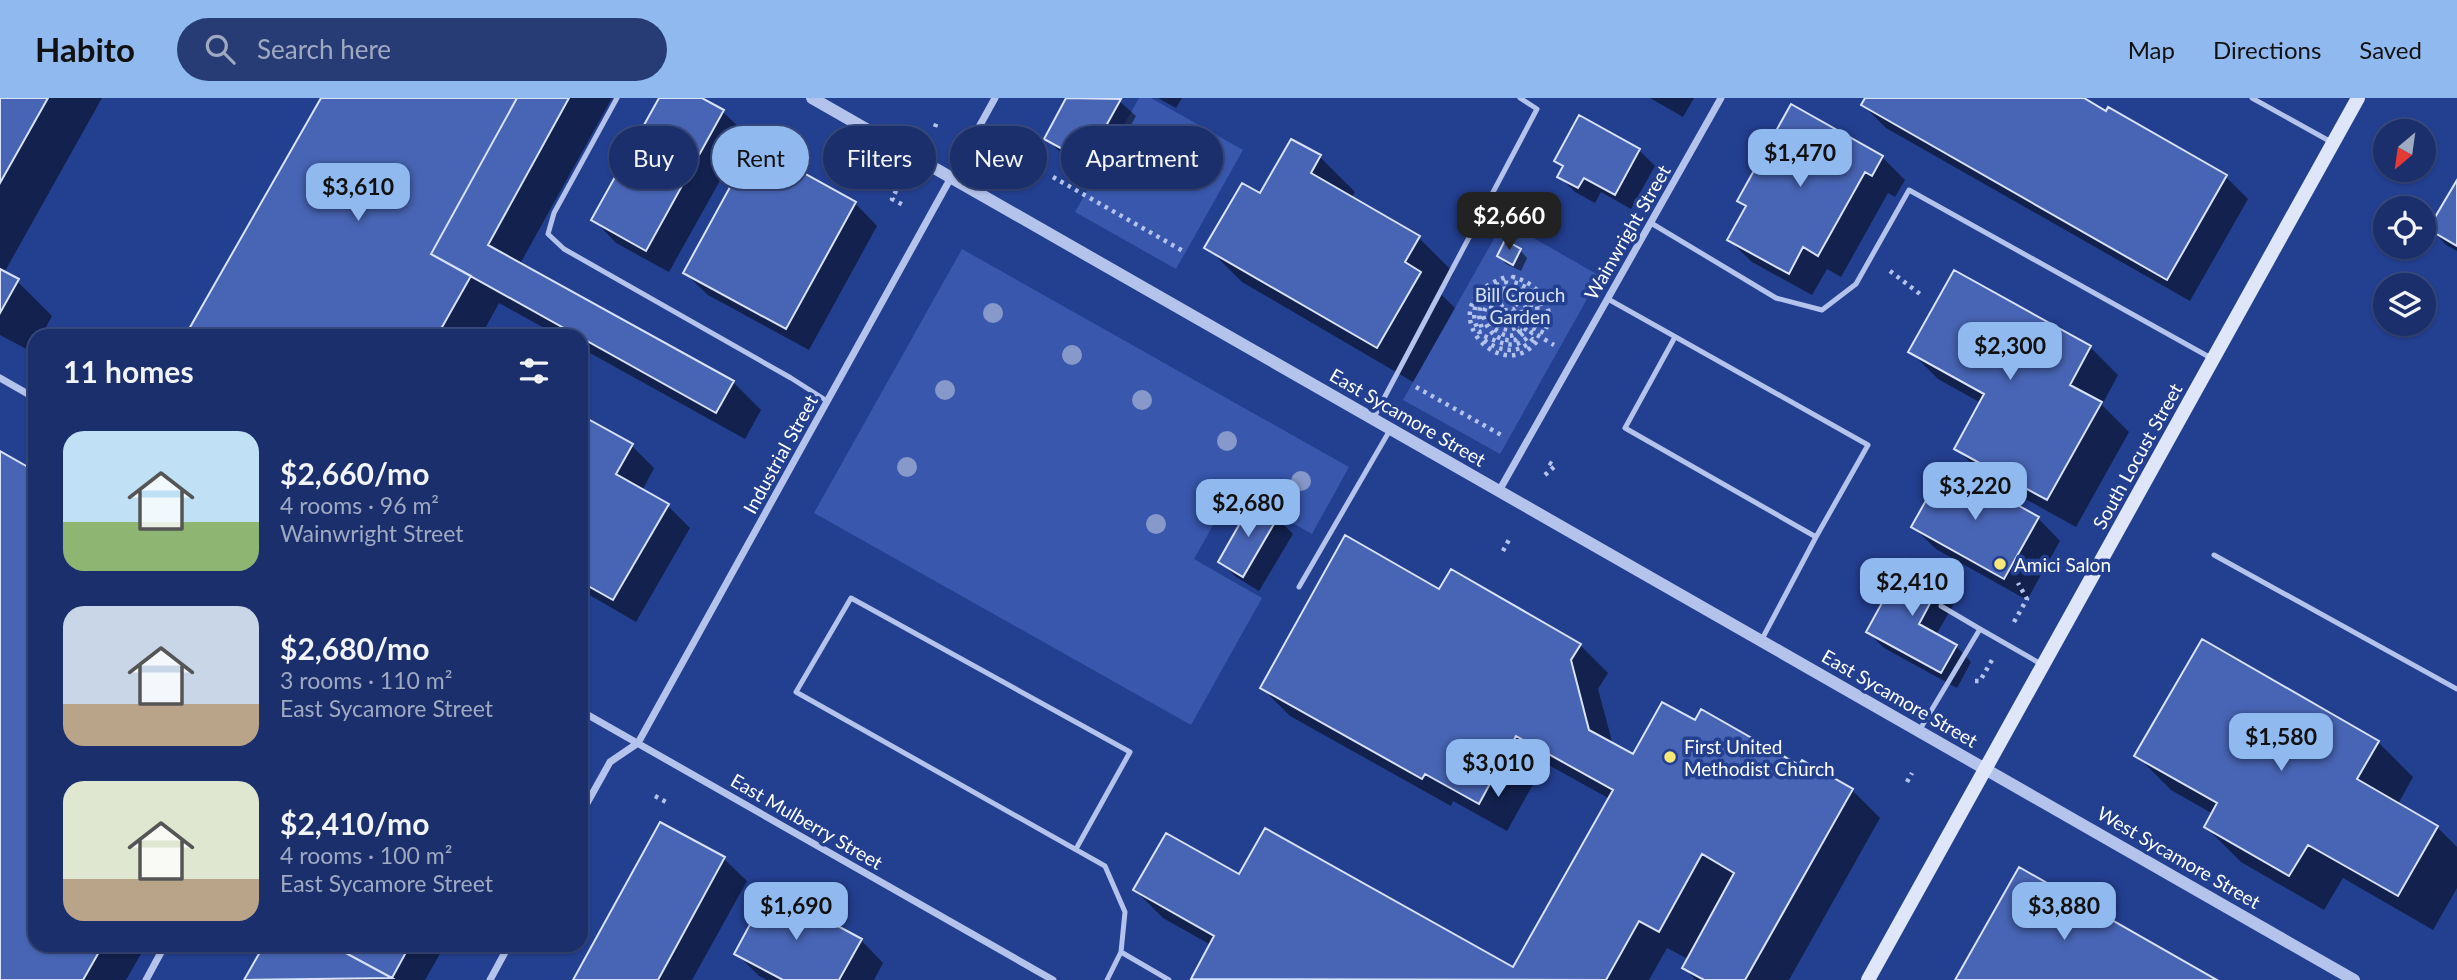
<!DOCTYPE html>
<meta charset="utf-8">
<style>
body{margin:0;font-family:Lato,sans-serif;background:#273b74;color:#f1f3f6;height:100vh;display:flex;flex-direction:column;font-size:26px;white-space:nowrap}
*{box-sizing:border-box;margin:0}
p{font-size:23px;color:#9fa9c2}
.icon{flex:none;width:38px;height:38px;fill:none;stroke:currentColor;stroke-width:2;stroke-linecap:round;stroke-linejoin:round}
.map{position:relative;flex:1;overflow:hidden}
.sheet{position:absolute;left:28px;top:231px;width:560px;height:623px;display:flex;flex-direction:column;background:#1a2f6c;border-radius:21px;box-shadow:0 2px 5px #0004,0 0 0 2px #384a7f}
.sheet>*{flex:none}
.hud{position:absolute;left:609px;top:28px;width:665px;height:63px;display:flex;gap:14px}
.needle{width:46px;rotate:209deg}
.buttons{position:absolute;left:2373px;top:21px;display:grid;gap:14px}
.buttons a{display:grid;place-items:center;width:63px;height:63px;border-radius:50%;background:#1a2f6c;box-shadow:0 2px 5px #0004,0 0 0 2px #384a7f;font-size:35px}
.price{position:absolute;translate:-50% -60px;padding:0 16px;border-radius:14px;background:#90b9f0;color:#111;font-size:23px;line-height:46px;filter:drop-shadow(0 2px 4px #0008)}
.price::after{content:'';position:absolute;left:50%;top:42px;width:21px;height:16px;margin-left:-10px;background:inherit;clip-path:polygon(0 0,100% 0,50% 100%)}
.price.current{background:#222;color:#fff}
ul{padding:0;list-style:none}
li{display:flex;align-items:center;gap:21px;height:175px;padding:0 35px}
li span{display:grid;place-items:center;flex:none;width:196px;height:140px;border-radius:21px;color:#555}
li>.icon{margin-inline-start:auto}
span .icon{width:84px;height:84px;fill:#fffc;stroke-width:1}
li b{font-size:30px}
h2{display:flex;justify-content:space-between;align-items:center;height:84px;padding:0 35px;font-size:30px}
.tag{padding:0 24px;border-radius:32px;background:#1a2f6c;box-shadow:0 2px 5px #0004,0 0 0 2px #384a7f;font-size:24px;line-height:63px}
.tag.current{background:#90b9f0;color:#111}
header{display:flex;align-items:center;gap:42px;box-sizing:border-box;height:98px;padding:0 35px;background:#90b9f0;color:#111}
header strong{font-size:33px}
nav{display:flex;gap:38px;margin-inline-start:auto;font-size:24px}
.search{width:490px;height:63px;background:#273b74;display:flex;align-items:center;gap:18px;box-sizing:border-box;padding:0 24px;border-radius:38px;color:#9fa9c2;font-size:26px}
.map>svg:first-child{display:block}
.green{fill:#3857ad}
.shadow{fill:#0007}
.building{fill:#4865b5;stroke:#d9e2f9;stroke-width:2}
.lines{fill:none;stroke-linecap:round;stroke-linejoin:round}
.path{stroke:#b4c3ec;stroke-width:4.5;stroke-dasharray:3.5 5;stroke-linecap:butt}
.service{stroke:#b4c3ec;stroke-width:5}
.minor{stroke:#b4c3ec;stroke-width:7}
.tertiary{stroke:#b4c3ec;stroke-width:12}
.secondary{stroke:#e0e6f9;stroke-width:14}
.tree{fill:#8799ca}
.poi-dot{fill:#f7e978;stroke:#233f90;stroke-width:2.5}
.labels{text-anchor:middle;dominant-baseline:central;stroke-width:7;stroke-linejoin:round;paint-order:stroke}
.street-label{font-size:19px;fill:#fff;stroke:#233f90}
.park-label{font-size:19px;fill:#d9e2f9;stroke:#233f90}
.poi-label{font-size:19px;fill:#fff;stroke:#233f90;text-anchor:start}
</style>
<header>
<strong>Habito</strong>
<div class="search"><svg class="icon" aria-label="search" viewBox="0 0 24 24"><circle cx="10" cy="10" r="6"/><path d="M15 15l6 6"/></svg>Search here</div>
<nav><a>Map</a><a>Directions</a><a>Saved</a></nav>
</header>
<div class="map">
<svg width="2457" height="882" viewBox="0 0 2457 882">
<rect width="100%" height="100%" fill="#233f90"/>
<path class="green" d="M1139,0H1151L1243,52L1176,171L1075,114Z
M1504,123L1600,178L1500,356L1403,302Z
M962,151L1349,369L1312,436L1233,392L1194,461L1262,500L1191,627L814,415Z"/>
<path class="shadow" d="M0,0H102L4,175L17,183L52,218L41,238H35V249L32,254L0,237Z
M323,0H612L520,166L733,284L761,312L745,341L581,250V238H559L499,205L481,238H187Z
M661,0H698L723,14L746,36L669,174L616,145L594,122Z
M1068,0H1116L1136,18L1102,79L1062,56L1046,40Z
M1158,0H1182L1176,10Z
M1650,0H1694L1683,19Z
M1867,0H2080L2226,79L2248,101L2190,203L1886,30L1863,7Z
M1791,8L1882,59L1905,82L1895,99L1888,95L1841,179L1827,171L1812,197L1752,164L1729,142L1747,110L1739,102Z
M1639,52L1655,68L1631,111L1601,94L1595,105L1575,94L1560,79L1564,71L1556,62Z
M1320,59L1355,94L1351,100L1419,140L1454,175L1441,196L1455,210L1413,284L1242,184L1207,149L1261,97Z
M2457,86V153L2446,147L2431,131Z
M855,105L877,128L809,252L708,197L685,175Z
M1520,152L1527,160L1521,173L1506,166L1499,158Z
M2090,249L2118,277L2102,307L2129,334L2076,429L1984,378L1956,350L1981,305L1938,281L1910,253Z
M581,336L632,348L654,370L642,393L668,408L690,430L636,524L581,492Z
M0,355L35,375V847H146L126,882H0Z
M1277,420L1293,436L1259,493L1236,479L1220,463Z
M2038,420L2060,443L2027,502L1936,451L1913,429Z
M1906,464L1942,483L1958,499L1936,537L1956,548L1971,564L1957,590L1884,550L1868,534Z
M1440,493L1580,547L1608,575L1598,591L1613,647L1634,659L1696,624L1852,692L1880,720L1789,882H1696L1684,870L1688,861L1667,850L1649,882L1193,881L1211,847L1163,820L1135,792L1514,871L1610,701L1545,665L1507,733L1453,703L1451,708L1290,618L1262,590Z
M2378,644L2413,679L2398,706L2437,729L2457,749V790L2433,832L2343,780L2324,812L2241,764L2206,729L2213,716L2171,692L2136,657Z
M661,726L724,761L747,783L692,882H575Z
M861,842L883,865L874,882H767L759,878L736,855Z
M266,847H445L425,882H246Z"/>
<path class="building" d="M0,0H48L0,85Z
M321,0H517L431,156L471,178L437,238H185Z
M517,0H569L488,147L734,283L716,315L431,156Z
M659,0H702L724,12L646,153L591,122Z
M1066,0L1121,1L1086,64L1044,41Z
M1865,0H2084L2106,13L2108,9L2227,77L2167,182L1861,7Z
M1791,6L1883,58L1872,78L1865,74L1818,158L1803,149L1789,176L1727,142L1746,108L1737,103Z
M1579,17L1640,51L1615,97L1584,80L1578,90L1557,79L1563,68L1554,63Z
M1291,41L1321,57L1311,75L1420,138L1405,164L1421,174L1377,250L1204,150L1242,85L1260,95Z
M753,47L856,104L786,231L683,175Z
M2457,82V148L2428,131Z
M1505,142L1521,151L1513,167L1497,158Z
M0,171L19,181L0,215Z
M1954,172L2091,248L2070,287L2102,304L2047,402L1954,351L1984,296L1908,254Z
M588,321L633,346L616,376L669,406L613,502L581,484V333Z
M0,353L35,373V847H103L83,882H0Z
M1946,367L2039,419L2004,481L1911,429Z
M1252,404L1278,419L1243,479L1218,464Z
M1345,437L1439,491L1451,471L1581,546L1571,562L1589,632L1633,656L1662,604L1695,622L1701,611L1799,667L1802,662L1853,691L1745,882H1704L1682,870L1734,775L1702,756L1659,834L1639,823L1606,882L1191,881L1214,838L1133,792L1166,735L1239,776L1265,730L1513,869L1613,692L1516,638L1479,706L1425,676L1422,681L1260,590Z
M1906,461L1943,481L1919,526L1957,547L1941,575L1866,534Z
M2202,541L2379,643L2357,681L2438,728L2398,798L2308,747L2289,778L2204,729L2217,705L2134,658Z
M660,724L725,759L658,882H573Z
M2019,769L2217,882H1955Z
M769,791L862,841L839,882H783L734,856Z
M264,847H331L392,880L244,882Z
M331,847H410L392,880Z"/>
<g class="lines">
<path class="path" d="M935,29L938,21
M1053,79L1183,153
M900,85L892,101L903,107
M1890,173L1920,196
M1508,216L1525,225C1539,193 1480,186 1491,228C1500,236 1511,243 1520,232L1516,230L1509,232L1499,230L1493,220C1500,199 1522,198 1522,219L1516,217L1513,211L1501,213L1500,221L1507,226L1514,224L1527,232L1515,242C1497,244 1487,233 1483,217C1493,178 1543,192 1530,228L1544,235C1558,209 1538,185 1513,179V184C1535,190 1547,206 1541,228L1536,225C1551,176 1460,179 1483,233L1479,234C1466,209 1481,191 1506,184V179C1425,206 1500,291 1537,243L1533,241C1519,257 1499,254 1483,241L1484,238C1502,245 1516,255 1532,234L1554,247
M1416,289L1503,338
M1545,377L1555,368L1548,364
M1503,453L1511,438
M2014,524L2027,501L2018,485
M1975,583H1980L1992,562
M1907,684L1912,675
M655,698L668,705"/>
<path class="service" d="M617,0L554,115L548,136L564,151L791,280L827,303
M2252,0L2333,45
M1651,125L1776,200L1822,212L1856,186L1909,92L2211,260
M1608,201L1868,347L1816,439L1761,543
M1675,239L1625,330L1816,439
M1373,321L1537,11L1520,0
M2214,457L2457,591
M1299,489L1390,332
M1941,508L1980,531
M1919,633L1980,531L2041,566
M1076,751L1130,654L851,500L796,594L1105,768L1125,814L1121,854L1107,882
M1121,854L1169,882"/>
<path class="minor" d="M0,280L35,300
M1499,393L1721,0
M581,613L1053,882
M581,716L610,664L638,645L995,0
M146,882L165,847
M490,882L509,847"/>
<path class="tertiary" d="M812,0L2354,882"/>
<path class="secondary" d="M1868,882L2358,0"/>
</g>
<g class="tree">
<circle cx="993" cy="215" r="10"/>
<circle cx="1072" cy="257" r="10"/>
<circle cx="945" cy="292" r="10"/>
<circle cx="1142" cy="302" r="10"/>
<circle cx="1227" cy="343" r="10"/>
<circle cx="907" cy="369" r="10"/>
<circle cx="1301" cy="383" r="10"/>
<circle cx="1156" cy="426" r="10"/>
</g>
<g class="poi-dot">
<circle cx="2000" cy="466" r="7"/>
<circle cx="1670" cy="659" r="7"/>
</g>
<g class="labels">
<g class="street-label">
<text transform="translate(1627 134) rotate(-60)">Wainwright Street</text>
<text transform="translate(1408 319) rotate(30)">East Sycamore Street</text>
<text transform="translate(780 356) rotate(-61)">Industrial Street</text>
<text transform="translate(2137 358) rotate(-61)">South Locust Street</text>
<text transform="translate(1900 600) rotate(30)">East Sycamore Street</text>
<text transform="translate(807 723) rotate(30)">East Mulberry Street</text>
<text transform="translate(2179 759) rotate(30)">West Sycamore Street</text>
</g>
<g class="park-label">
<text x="1520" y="196">Bill Crouch<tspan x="1520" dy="22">Garden</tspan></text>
</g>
<g class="poi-label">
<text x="2014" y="466">Amici Salon</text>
<text x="1684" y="648">First United<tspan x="1684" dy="22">Methodist Church</tspan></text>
</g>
</g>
</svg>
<div class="buttons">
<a><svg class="needle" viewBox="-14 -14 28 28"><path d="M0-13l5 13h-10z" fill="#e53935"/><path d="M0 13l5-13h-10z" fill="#9fa9c2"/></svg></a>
<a><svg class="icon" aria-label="locate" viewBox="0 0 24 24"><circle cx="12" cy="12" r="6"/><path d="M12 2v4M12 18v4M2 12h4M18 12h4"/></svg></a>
<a><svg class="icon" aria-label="layers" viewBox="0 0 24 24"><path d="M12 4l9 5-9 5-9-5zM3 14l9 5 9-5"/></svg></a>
</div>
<b class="price" style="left:1800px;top:91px">$1,470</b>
<b class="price" style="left:358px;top:125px">$3,610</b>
<b class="price current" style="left:1509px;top:154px">$2,660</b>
<b class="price" style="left:2010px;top:284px">$2,300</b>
<b class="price" style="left:1975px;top:424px">$3,220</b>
<b class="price" style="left:1248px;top:441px">$2,680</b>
<b class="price" style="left:1912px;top:520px">$2,410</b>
<b class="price" style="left:2281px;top:675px">$1,580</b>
<b class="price" style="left:1498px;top:701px">$3,010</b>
<b class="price" style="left:796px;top:844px">$1,690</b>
<b class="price" style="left:2064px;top:844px">$3,880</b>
<div class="hud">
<a class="tag">Buy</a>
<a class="tag current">Rent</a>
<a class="tag">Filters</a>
<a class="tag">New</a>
<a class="tag">Apartment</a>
</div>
<section class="sheet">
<h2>11 homes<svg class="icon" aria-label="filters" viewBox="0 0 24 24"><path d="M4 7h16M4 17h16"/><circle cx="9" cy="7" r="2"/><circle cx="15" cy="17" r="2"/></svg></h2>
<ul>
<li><span style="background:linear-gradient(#bfe0f5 65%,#8fb573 0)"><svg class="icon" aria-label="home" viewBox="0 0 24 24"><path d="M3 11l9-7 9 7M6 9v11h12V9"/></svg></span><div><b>$2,660/mo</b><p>4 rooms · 96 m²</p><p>Wainwright Street</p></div></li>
<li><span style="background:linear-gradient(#c9d6e8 70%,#b9a48a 0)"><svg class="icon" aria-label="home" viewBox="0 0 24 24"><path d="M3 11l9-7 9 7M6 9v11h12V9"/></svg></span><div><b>$2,680/mo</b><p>3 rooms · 110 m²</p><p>East Sycamore Street</p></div></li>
<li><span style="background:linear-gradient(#dfe7d0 70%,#b9a48a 0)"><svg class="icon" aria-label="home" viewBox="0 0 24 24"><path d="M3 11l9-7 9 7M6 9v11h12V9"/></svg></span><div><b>$2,410/mo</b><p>4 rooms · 100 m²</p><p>East Sycamore Street</p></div></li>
</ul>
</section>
</div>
